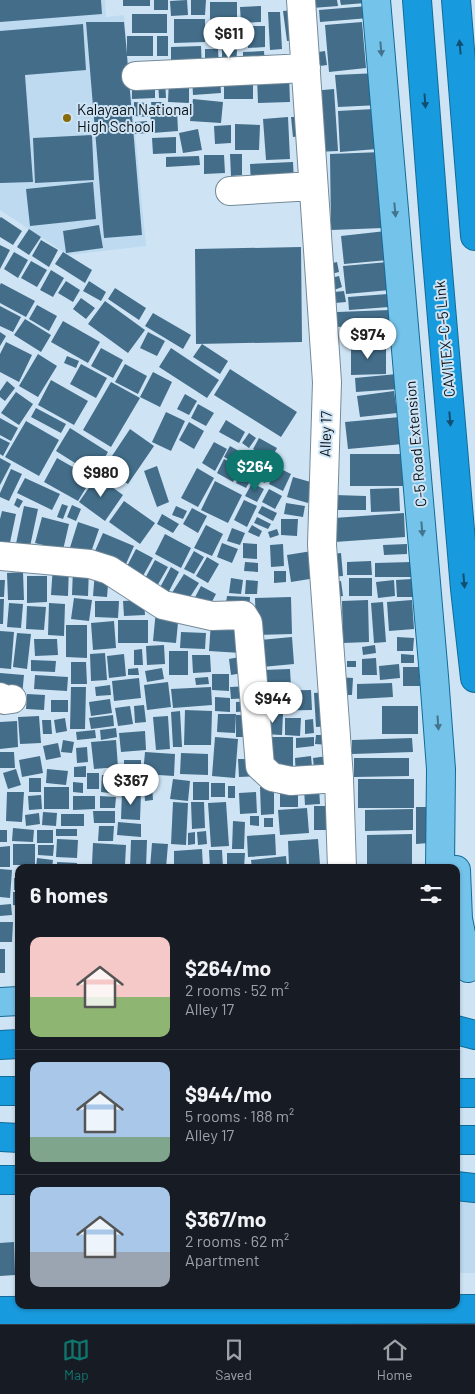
<!DOCTYPE html>
<meta charset="utf-8">
<style>
body{margin:0;font-family:Barlow,sans-serif;background:#20242c;color:#f1f3f6;height:100vh;display:flex;flex-direction:column;font-size:19px;white-space:nowrap}
*{box-sizing:border-box;margin:0}
p{font-size:16px;color:#9ea1a6}
.icon{flex:none;width:28px;height:28px;fill:none;stroke:currentColor;stroke-width:2;stroke-linecap:round;stroke-linejoin:round}
.map{position:relative;flex:1;overflow:hidden}
.panel{position:absolute;left:15px;top:864px;width:445px;height:445px;display:flex;flex-direction:column;background:#171b24;border-radius:10px;box-shadow:0 1px 4px #0004}
.panel>*{flex:none}
.price{position:absolute;translate:-50% -42px;padding:0 11px;border-radius:18px;background:#fff;color:#222;font-size:16px;line-height:32px;filter:drop-shadow(0 1px 2px #0008)}
.price::after{content:'';position:absolute;left:50%;top:30px;width:15px;height:11px;margin-left:-8px;background:inherit;clip-path:polygon(0 0,100% 0,50% 100%)}
.price.selected{background:#0f766e;color:#fff}
ul{padding:0;list-style:none}
li{display:flex;align-items:center;gap:15px;height:125px;padding:0 15px}
li+li{border-top:1px solid #363941}
li span{display:grid;place-items:center;flex:none;width:140px;height:100px;border-radius:10px;color:#555}
li>.icon{margin-inline-start:auto}
span .icon{width:60px;height:60px;fill:#fffc;stroke-width:1}
li b{font-size:21px}
h2{display:flex;justify-content:space-between;align-items:center;height:60px;padding:0 15px;font-size:21px}
.tab-bar{display:flex;justify-content:space-around;align-items:center;height:70px;border-top:1px solid #363941;background:#171b24;font-size:14px;color:#9ea1a6}
.tab-bar a{display:grid;justify-items:center;gap:2px}
.tab-bar .selected{color:#0f766e}
.map>svg:first-child{display:block}
.built{fill:#bddaf0}
.building{fill:#436d89}
.lines{fill:none;stroke-linecap:round;stroke-linejoin:round}
.minor-casing{stroke:#758a99;stroke-width:30}
.major-casing{stroke:#136b98;stroke-width:30}
.highway-casing{stroke:#136b98;stroke-width:30}
.minor{stroke:#fff;stroke-width:28}
.major{stroke:#74c3eb;stroke-width:28}
.highway{stroke:#189bde;stroke-width:28}
.oneway{fill:#104f71}
.oneway2{fill:#44738c}
.poi-dot{fill:#886b08;stroke:#cee4f5;stroke-width:2}
.labels{text-anchor:middle;dominant-baseline:central;stroke-width:4;stroke-linejoin:round;paint-order:stroke}
.poi-label{font-size:15px;fill:#091117;stroke:#cee4f5;text-anchor:start}
.street-label{font-size:15px;fill:#091117;stroke:#cee4f5}
</style>
<div class="map">
<svg width="475" height="1324" viewBox="0 0 475 1324">
<rect width="100%" height="100%" fill="#cee4f5"/>
<path class="built" d="M0,0H105L106,17L124,15L146,246L68,255L0,210Z
M0,1187H19V1273H0Z
M456,1190H475V1273H456Z"/>
<path class="building" d="M0,0H101L102,14L0,22Z
M123,0H150V6H123Z
M154,0H168V10H154Z
M187,0L188,15L171,16L170,1Z
M191,0H206L205,15H191Z
M311,0H337L338,6L312,8Z
M340,0H365V3L341,5Z
M210,2H237V23H210Z
M261,6V22L241,23L240,7Z
M368,6L369,18L320,22L319,10Z
M294,10L298,40L287,41L283,11Z
M268,12H280L282,49L270,50Z
M132,14H167V33H132Z
M174,19H205V42L174,43Z
M86,22H124L127,54V36H153V56H127L142,235L104,238Z
M362,22L366,68L329,72L325,25Z
M83,24L86,70L25,75L33,182L0,183V31Z
M213,26H244V45H213Z
M248,26H265V47L248,48Z
M157,36H168V56H157Z
M201,46L202,68L171,69V47Z
M205,49H218L219,65L205,66Z
M222,49L237,50L236,69L222,68Z
M264,51L265,65L243,66V52Z
M325,51L327,65L313,67L312,53Z
M378,73L380,105L338,107L335,75Z
M224,75H253V99H224Z
M289,75L290,102L258,103L257,76Z
M220,76L221,93L193,95L192,77Z
M169,79H189V103L168,102Z
M165,80L166,98H159L158,81Z
M132,81H155V98L132,99Z
M334,89L338,151L316,152L312,91Z
M193,99L223,102L221,123L190,121Z
M134,102L148,103V117L134,116Z
M151,102H163L164,108L152,109Z
M374,109L377,149L340,152L338,111Z
M177,110L178,131L152,133L150,112Z
M288,117L290,159L266,160L263,119Z
M291,117H299L301,136L293,137Z
M147,121L148,133L135,134V122Z
M235,124L260,125L259,150H235Z
M231,125V143L215,144L214,126Z
M198,129L202,150L183,153L179,133Z
M92,135L94,180L35,183L33,138Z
M176,137V153L153,154L152,138Z
M382,152L383,228L331,230L330,154Z
M230,154H242V175L231,176Z
M204,155H224L225,173L204,174Z
M199,156L200,165L166,167V157Z
M293,162L294,183L251,185L250,164Z
M93,182L96,219L30,226L26,189Z
M1,217L22,231L13,245L0,237V218Z
M99,225L103,248L66,253L63,231Z
M29,229L41,237L29,255L17,247Z
M386,231L388,260L344,264L341,236Z
M41,240L58,250L49,267L32,256Z
M0,245L10,250L0,269Z
M301,247L302,342L196,344L195,249Z
M14,252L28,260L18,278L4,269Z
M63,252L92,270L85,283L55,264Z
M31,261L47,270L37,287L21,278Z
M337,262L339,272L331,274L329,264Z
M388,262L390,290L346,294L343,266Z
M51,270L64,278L53,297L40,290Z
M339,276L342,287L334,290L331,278Z
M66,281L80,290L73,302L58,293Z
M89,281L106,292L101,301L83,291Z
M1,283L35,301L26,317L0,303V285Z
M115,288L146,308L139,320L108,299Z
M344,291L346,302L335,303L334,292Z
M388,294L389,307L349,310L348,297Z
M81,298L95,308L86,319L73,309Z
M105,301L145,330L128,353L88,324Z
M37,305L57,316L49,331L29,319Z
M0,306L21,317L13,332L0,326Z
M390,310L391,324L337,327V312Z
M153,313L191,335L183,349L145,326Z
M25,319L51,335L41,352L14,335Z
M63,321L100,342L88,363L51,342Z
M374,326V341L348,343L347,328Z
M395,326L396,342L377,344L376,327Z
M0,332L6,336L0,346Z
M148,332L165,341L157,356L140,348Z
M6,342L32,355L19,382L0,372V354Z
M202,344L228,361L220,374L193,357Z
M386,345V374L351,375V346Z
M101,348L123,360L113,378L91,366Z
M171,348L219,380L207,398L159,367Z
M38,354L57,366L38,397L19,386Z
M67,356L79,361L76,368L64,363Z
M81,364L107,378L96,398L70,384Z
M125,364L147,376L138,394L115,382Z
M230,369L297,412L281,437L214,395Z
M153,372L172,382L160,407L140,397Z
M397,374L399,389L356,392L355,378Z
M51,380L88,401L74,425L38,405Z
M7,381L15,388L5,401L0,397V391Z
M111,382L140,398L111,447L83,430Z
M394,391L397,413L360,417L357,396Z
M16,392L33,404L19,425L1,413Z
M185,394L197,401L189,415L177,409Z
M198,404L214,413L206,426L191,418Z
M36,408L66,424L61,433L31,417Z
M166,412L185,421L171,451L152,442Z
M400,417L403,444L348,449L345,422Z
M0,418L18,428L11,441L0,435Z
M226,420L245,432L239,443L219,432Z
M26,421L59,440L39,476L5,457Z
M189,422L204,431L194,449L179,440Z
M70,428L108,452L94,475L56,451Z
M130,429L154,446L128,484L104,468Z
M249,433L256,438L249,448L242,443Z
M0,438L10,443L3,456L0,454Z
M259,438L277,448L271,459L253,449Z
M214,442L227,449L215,471L202,463Z
M230,446L244,454L237,464L224,457Z
M350,454H403V486H350Z
M246,455L258,460L255,469L242,464Z
M0,458L11,464L0,485Z
M57,458L92,478L78,501L44,482Z
M224,459L241,468L233,482L217,473Z
M261,465L272,471L265,483L255,478Z
M157,466L169,502L157,507L144,471Z
M277,467L291,474L283,491L269,484Z
M197,468L214,478L198,507L181,498Z
M243,468L254,474L246,488L236,483Z
M11,469L22,474L9,501L0,497V493Z
M97,476L123,495L105,521L79,502Z
M293,477L314,483L308,503L287,497Z
M25,478L60,494L52,510L17,493Z
M215,481L242,495L228,523L201,510Z
M252,483L264,489L257,502L245,496Z
M399,488L400,511L371,512L370,489Z
M269,489L282,496L275,509L262,502Z
M335,495L366,496V510H334Z
M17,498L23,501L19,508L14,505Z
M244,500L257,506L247,527L234,520Z
M124,501L155,523L140,544L109,522Z
M286,503L305,506L303,517L284,514Z
M62,504L68,506L63,519L57,517Z
M72,505L81,509L76,521L67,517Z
M24,506L38,509L28,556L14,553Z
M176,506L187,511L183,519L172,515Z
M262,506L277,513L273,521L258,513Z
M192,508L207,516L198,533L183,524Z
M2,511L16,514L8,552L0,550V519Z
M404,513L405,537L335,542L334,518Z
M162,514L179,524L173,533L157,524Z
M42,517L69,524L63,550L35,543Z
M257,517L271,524L268,529L254,523Z
M281,519H298L297,536L281,535Z
M78,522L99,529L88,561L68,554Z
M206,525L223,534L212,556L194,548Z
M252,525L262,531L259,537L248,532Z
M232,528L245,533L240,545L227,541Z
M277,529L279,535L270,538L268,532Z
M103,533L134,546L122,573L91,560Z
M165,534L191,548L181,568L155,554Z
M222,543L238,549L232,563L217,557Z
M243,543L257,544V559L243,558Z
M283,544L284,566L271,567L270,545Z
M407,544V554L384,555L383,545Z
M136,549L153,558L139,583L123,574Z
M318,550L322,577L291,582L287,555Z
M194,551L204,557L194,574L184,569Z
M341,553L343,576L327,577L325,555Z
M207,557L219,564L208,583L196,576Z
M155,560L168,567L153,593L141,586Z
M371,561L372,575H347V562Z
M245,562L258,563V572L244,571Z
M412,562L413,577H375V563Z
M53,565H69L68,596L51,595Z
M171,567L179,572L165,599L156,595Z
M73,568H89L88,596L72,595Z
M95,571L109,573L107,597L93,596Z
M274,571H286V582L274,583Z
M23,572L24,600H8L7,573Z
M184,574L199,583L183,608L168,599Z
M27,576H47V602L27,603Z
M231,578L243,580L241,594L229,593Z
M349,578H372V596H349Z
M412,579L413,597H397L396,580Z
M0,580H5L4,597H0Z
M246,580L258,581L257,594H245Z
M394,580L395,596L378,598L376,582Z
M341,581L343,596L330,598L328,583Z
M201,586L216,594L206,613L191,605Z
M227,596L250,597L249,612L225,610Z
M291,597L292,634L256,635L255,598Z
M74,598L92,600L89,621L71,619Z
M0,599H4L3,624H0Z
M144,600L145,615L124,616L123,601Z
M368,600L369,642L343,643L342,601Z
M412,600L414,629L389,631L387,602Z
M95,601H119L118,618L95,617Z
M383,602L386,642L374,643L371,603Z
M9,603L23,604L21,628L7,627Z
M49,603L65,604L64,636L48,635Z
M27,606L46,607L44,630L26,629Z
M156,610L179,612L176,643L153,641Z
M118,620H148V643H118Z
M114,621L116,648L93,650L91,623Z
M211,622L243,623L241,653L209,651Z
M66,625H87V658L66,657Z
M0,631L14,632L11,669L0,668Z
M181,632L206,633L205,649L180,648Z
M17,633L31,634L27,669L13,667Z
M292,637L294,664L262,667L260,640Z
M397,637L414,638L413,651H397Z
M34,639H57L58,655L35,656Z
M164,645L165,664L147,665L146,646Z
M375,645L376,653L363,655L362,647Z
M142,649L143,665H134V650Z
M169,651H188V675H169Z
M105,653L107,680L91,681L90,654Z
M124,654L126,676L109,678L107,656Z
M401,654L414,655V663H401Z
M192,655H210L211,672L193,673Z
M245,656L248,672L231,675L229,659Z
M376,658L377,675H362V659Z
M31,660L56,661L55,672L31,671Z
M347,661H356V667H347Z
M71,662H86L87,684H71Z
M399,664L400,678L380,680L379,666Z
M403,667H419L420,686H403Z
M138,668L139,675H128V669Z
M162,668L164,679L147,682L145,671Z
M290,669L291,687L264,688L263,670Z
M0,673L24,675L22,696L0,694Z
M212,674H229V691L212,690Z
M35,675L68,677L67,691L34,689Z
M208,677L209,684L196,685L195,678Z
M337,677L353,678L352,695H336Z
M139,678L141,698L114,701L112,681Z
M168,682L171,707L147,710L144,685Z
M392,683L393,697L357,699V684Z
M110,685L111,695L96,696L95,687Z
M251,686V698L231,699L230,687Z
M71,687H86L85,729H70Z
M211,687L212,705L173,708L171,689Z
M311,690L312,710L264,711V691Z
M328,692L330,726L316,727L314,693Z
M27,694L45,695L44,710L26,709Z
M215,697L230,698V712L215,711Z
M110,699L112,713L91,716L89,702Z
M51,700H68V712H51Z
M251,701V711L236,712V702Z
M144,705L146,722L135,723L134,706Z
M130,706L133,724L118,726L115,708Z
M382,706H418V734H382Z
M185,710L212,711L211,745H184Z
M180,711L182,747H173L171,712Z
M265,712L283,713L282,735L263,734Z
M218,714H236L235,733L217,732Z
M113,715L114,726L91,729L89,718Z
M236,715H255V737H236Z
M39,716L41,743L20,744L18,717Z
M168,716L170,749L156,750L153,717Z
M65,718L67,731L56,733L54,720Z
M285,718H301L300,736L285,735Z
M313,719L314,733L305,734V720Z
M42,720H51L52,734H43Z
M17,721L18,747L0,749V722Z
M116,728L117,737L101,740L100,730Z
M95,730L96,738L77,740L76,732Z
M145,731L146,750L121,752L119,733Z
M316,735H331L330,745L315,744Z
M215,737L238,739L235,778L212,776Z
M270,737H293V774H270Z
M314,737V746L296,748V738Z
M412,738L413,752L352,754V740Z
M63,740L74,742L72,753L61,752Z
M116,740L118,767L94,769L91,742Z
M58,743L61,757L46,760L43,746Z
M87,747L88,762L77,763L76,748Z
M0,752H14L15,768H0Z
M145,752L175,754L174,776L143,774Z
M181,753L208,754V775L180,774Z
M335,755L315,778L313,758Z
M40,756L43,773L22,777L19,760Z
M311,756L313,777L296,778L295,758Z
M354,758H409V776L354,777Z
M238,759H258L259,776L239,777Z
M124,760H141V786L124,787Z
M86,766V777H74V767Z
M16,769L21,785L8,789L3,773Z
M47,769L68,771L66,785L46,783Z
M87,773H99V789H87Z
M102,775L119,776L117,794L101,792Z
M29,778H41V792H29Z
M173,779L190,781L188,801L170,799Z
M358,779H414V808H358Z
M73,782L83,783V793L73,792Z
M193,782H209V800H193Z
M211,783H225V797H211Z
M152,785L153,800L145,801L144,786Z
M228,786H235V798H228Z
M44,787H69V809H44Z
M260,787H274V814L261,815Z
M319,788L320,804L305,805L304,789Z
M280,789H298V807H280Z
M7,792H24L22,822L6,821Z
M122,792L141,793L140,820L121,819Z
M256,792L257,813L240,814L239,793Z
M41,795L42,809L29,810L28,796Z
M73,796H95V809L73,810Z
M100,796L116,797L115,808H100Z
M173,802L188,803L186,845L171,844Z
M191,802H204L205,828L192,829Z
M226,802L229,846L211,847L208,803Z
M314,806H336L335,830H314Z
M416,807H429V843L416,844Z
M307,808L309,833L280,835L278,810Z
M413,809V830L365,831V810Z
M93,811H115V823H94Z
M43,812L57,813L56,826L42,825Z
M39,813L40,824L26,826L25,815Z
M61,814H84V826H61Z
M250,816H259V826L250,825Z
M264,818H273V827H264Z
M233,821L245,822L244,849H232Z
M118,822L141,824V837L117,835Z
M99,826H114L113,841H98Z
M13,828L34,830L33,842L12,841Z
M56,829H77V836H56Z
M0,830H7V842H0Z
M37,830H53V843H37Z
M206,831L207,844L198,845L197,832Z
M195,832V844L188,845V833Z
M275,834L276,855L248,857L247,836Z
M412,834V868H367V835Z
M57,839L78,840L77,858L56,857Z
M318,839L320,865L289,867L288,841Z
M131,840H147L146,868H130Z
M93,843L126,845L125,865L92,864Z
M152,843L168,844L166,868H150Z
M13,844H35V865H13Z
M38,845H54L53,856L38,855Z
M10,846V867H0V847Z
M202,849L203,868H174V851Z
M209,850H222L223,868H210Z
M227,853H245L244,868H227Z
M286,856L287,868H252L251,860Z
M37,858L53,860L52,868H36Z
M57,862L77,863V868H57Z
M0,869L12,870L10,898L0,897Z
M14,878H19V890H14Z
M13,892H19V906L13,905Z
M11,904L12,915L0,916V905Z
M0,922H13L12,942H0Z
M0,949H5V973H0Z
M14,1242L15,1275L0,1276V1243Z"/>
<g class="lines">
<defs>
<path id="minor" d="M301,0L327,382L322,545L339,778L342,868
M136,76L306,68
M230,191L313,186
M0,556L90,564L109,570L163,605L212,616L243,615L248,623L260,766L272,777L291,781L339,778
M0,697L5,700L12,699"/>
<path id="major" d="M376,0L434,676L441,769L440,868
M456,870L458,919L468,968
M0,1002L19,1001"/>
<path id="highway" d="M417,0L436,248L465,589L475,678
M456,0L475,236
M456,1030L475,1035
M0,1045L19,1044
M0,1091H19
M456,1093H475
M0,1137L19,1138
M456,1140H475
M0,1180H19
M456,1186L475,1188
M0,1311L475,1309"/>
</defs>
<use href="#minor" class="minor-casing"/>
<use href="#major" class="major-casing"/>
<use href="#highway" class="highway-casing"/>
<use href="#minor" class="minor"/>
<use href="#major" class="major"/>
<use href="#highway" class="highway"/>
</g>
<defs><path id="oneway-solid" d="M-6-.8H1V-3.2L6.5 0L1 3.2V.8H-6Z" transform="scale(1.25)"/></defs>
<g class="oneway">
<use href="#oneway-solid" transform="translate(460 47) rotate(-95)"/>
<use href="#oneway-solid" transform="translate(425 101) rotate(86)"/>
<use href="#oneway-solid" transform="translate(450 419) rotate(85)"/>
<use href="#oneway-solid" transform="translate(464 581) rotate(85)"/>
</g>
<g class="oneway2">
<use href="#oneway-solid" transform="translate(381 49) rotate(85)"/>
<use href="#oneway-solid" transform="translate(395 210) rotate(85)"/>
<use href="#oneway-solid" transform="translate(422 529) rotate(85)"/>
<use href="#oneway-solid" transform="translate(438 723) rotate(86)"/>
</g>
<circle class="poi-dot" cx="67" cy="118" r="5"/>
<g class="labels">
<g class="poi-label">
<text x="77" y="109">Kalayaan National<tspan x="77" dy="17">High School</tspan></text>
</g>
<g class="street-label">
<text transform="translate(444 339) rotate(-95)">CAVITEX–C-5 Link</text>
<text transform="translate(325 434) rotate(-88)">Alley 17</text>
<text transform="translate(415 444) rotate(-95)">C-5 Road Extension</text>
</g>
</g>
</svg>
<b class="price" style="left:229px;top:59px">$611</b>
<b class="price" style="left:368px;top:360px">$974</b>
<b class="price selected" style="left:255px;top:492px">$264</b>
<b class="price" style="left:101px;top:498px">$980</b>
<b class="price" style="left:273px;top:724px">$944</b>
<b class="price" style="left:131px;top:806px">$367</b>
<section class="panel">
<h2>6 homes<svg class="icon" aria-label="filters" viewBox="0 0 24 24"><path d="M4 7h16M4 17h16"/><circle cx="9" cy="7" r="2"/><circle cx="15" cy="17" r="2"/></svg></h2>
<ul>
<li><span style="background:linear-gradient(#f6c9c9 60%,#8fb573 0)"><svg class="icon" aria-label="home" viewBox="0 0 24 24"><path d="M3 11l9-7 9 7M6 9v11h12V9"/></svg></span><div><b>$264/mo</b><p>2 rooms · 52 m²</p><p>Alley 17</p></div></li>
<li><span style="background:linear-gradient(#a9c7e8 75%,#7fa58c 0)"><svg class="icon" aria-label="home" viewBox="0 0 24 24"><path d="M3 11l9-7 9 7M6 9v11h12V9"/></svg></span><div><b>$944/mo</b><p>5 rooms · 188 m²</p><p>Alley 17</p></div></li>
<li><span style="background:linear-gradient(#a9c7e8 65%,#9aa5b1 0)"><svg class="icon" aria-label="home" viewBox="0 0 24 24"><path d="M3 11l9-7 9 7M6 9v11h12V9"/></svg></span><div><b>$367/mo</b><p>2 rooms · 62 m²</p><p>Apartment</p></div></li>
</ul>
</section>
</div>
<nav class="tab-bar">
<a class="selected"><svg class="icon" aria-label="map" viewBox="0 0 24 24"><path d="M3 6l6-2 6 2 6-2v14l-6 2-6-2-6 2zM9 4v14M15 6v14"/></svg>Map</a>
<a><svg class="icon" aria-label="saved" viewBox="0 0 24 24"><path d="M7 4h10v16l-5-4-5 4z"/></svg>Saved</a>
<a><svg class="icon" aria-label="home" viewBox="0 0 24 24"><path d="M3 11l9-7 9 7M6 9v11h12V9"/></svg>Home</a>
</nav>
